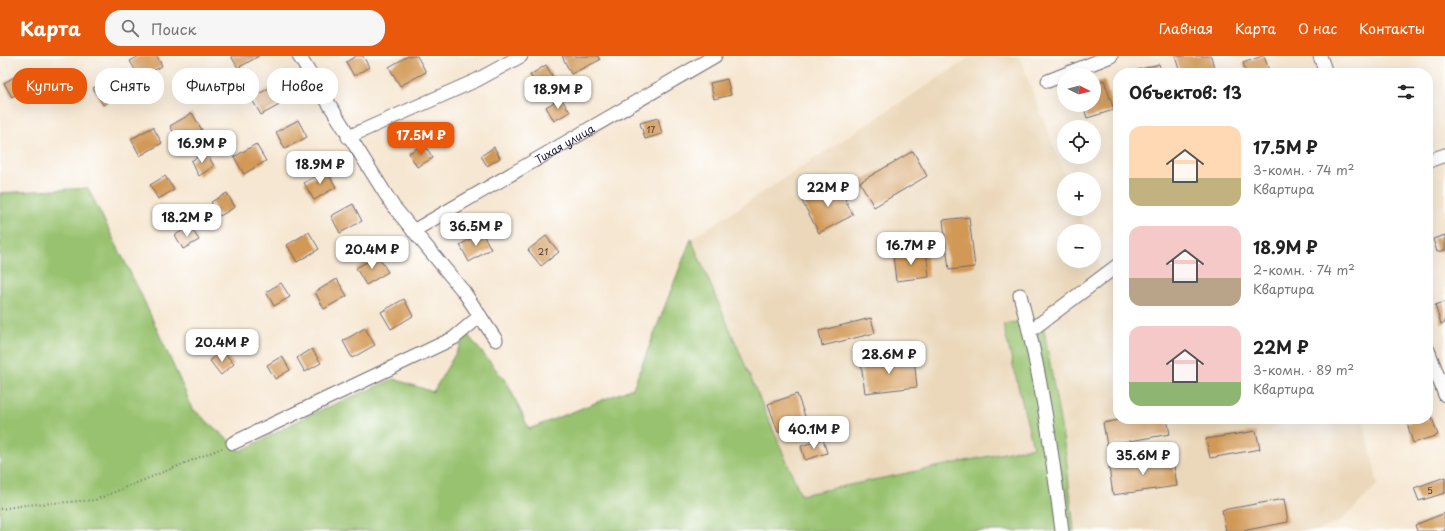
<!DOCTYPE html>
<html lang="ru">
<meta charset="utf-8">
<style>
body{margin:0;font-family:"Playpen Sans",sans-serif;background:#f6f6f6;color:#222;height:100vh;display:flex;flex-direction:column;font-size:15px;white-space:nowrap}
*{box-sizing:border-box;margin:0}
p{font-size:13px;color:#767676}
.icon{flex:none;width:22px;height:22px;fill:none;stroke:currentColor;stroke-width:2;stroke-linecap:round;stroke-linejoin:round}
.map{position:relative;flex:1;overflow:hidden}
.panel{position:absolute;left:1113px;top:12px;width:320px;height:356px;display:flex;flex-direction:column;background:#fff;border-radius:16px;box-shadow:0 4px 16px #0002}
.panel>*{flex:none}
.guide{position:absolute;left:12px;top:12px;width:380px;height:36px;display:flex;gap:8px}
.needle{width:26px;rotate:96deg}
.fabs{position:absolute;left:1057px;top:12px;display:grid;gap:8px}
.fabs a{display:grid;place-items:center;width:44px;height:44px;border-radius:50%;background:#fff;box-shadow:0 4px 16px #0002;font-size:20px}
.price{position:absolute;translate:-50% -34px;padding:0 9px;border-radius:8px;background:#fff;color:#222;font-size:13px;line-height:26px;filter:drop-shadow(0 1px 2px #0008)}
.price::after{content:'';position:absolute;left:50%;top:24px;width:12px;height:9px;margin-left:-6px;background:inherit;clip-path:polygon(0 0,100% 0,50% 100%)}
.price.current{background:#ea580c;color:#fff}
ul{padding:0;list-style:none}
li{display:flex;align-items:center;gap:12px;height:100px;padding:0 16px}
li span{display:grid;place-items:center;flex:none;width:112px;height:80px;border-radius:12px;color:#555}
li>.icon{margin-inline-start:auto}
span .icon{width:48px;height:48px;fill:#fffc;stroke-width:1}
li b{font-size:17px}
h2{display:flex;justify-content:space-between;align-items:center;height:48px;padding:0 16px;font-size:17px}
.tag{padding:0 14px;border-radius:16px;background:#fff;box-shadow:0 4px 16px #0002;font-size:14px;line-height:36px}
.tag.current{background:#ea580c;color:#fff}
header{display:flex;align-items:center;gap:24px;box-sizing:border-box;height:56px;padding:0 20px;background:#ea580c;color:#fff}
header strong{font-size:19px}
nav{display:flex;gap:22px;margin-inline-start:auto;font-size:14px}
.search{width:280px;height:36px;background:#f6f6f6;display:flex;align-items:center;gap:10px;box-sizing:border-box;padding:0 14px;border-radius:16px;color:#767676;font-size:15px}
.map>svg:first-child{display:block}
.built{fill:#ebd8ba}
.grass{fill:#99c26f;stroke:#5e7255}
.building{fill:#d29956}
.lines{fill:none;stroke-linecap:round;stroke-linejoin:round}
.minor-casing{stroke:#6c6770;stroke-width:15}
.path{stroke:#6c6770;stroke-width:2;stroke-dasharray:1 3;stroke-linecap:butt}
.minor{stroke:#fff;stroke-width:13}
.labels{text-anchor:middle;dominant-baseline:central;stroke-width:3.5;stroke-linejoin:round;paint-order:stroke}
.number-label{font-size:9px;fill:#4e4042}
.street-label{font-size:11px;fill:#22223b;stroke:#fff}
</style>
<header>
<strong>Карта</strong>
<div class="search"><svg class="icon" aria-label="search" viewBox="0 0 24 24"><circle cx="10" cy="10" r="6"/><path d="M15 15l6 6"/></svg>Поиск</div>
<nav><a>Главная</a><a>Карта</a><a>О нас</a><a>Контакты</a></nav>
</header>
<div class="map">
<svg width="1445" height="475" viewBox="0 0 1445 475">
<rect width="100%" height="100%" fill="#fff"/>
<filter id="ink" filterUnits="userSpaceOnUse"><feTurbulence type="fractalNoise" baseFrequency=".025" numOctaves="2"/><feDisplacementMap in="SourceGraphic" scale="8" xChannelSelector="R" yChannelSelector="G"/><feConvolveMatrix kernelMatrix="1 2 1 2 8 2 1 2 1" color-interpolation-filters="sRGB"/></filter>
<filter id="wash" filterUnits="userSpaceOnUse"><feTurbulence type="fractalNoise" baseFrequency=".012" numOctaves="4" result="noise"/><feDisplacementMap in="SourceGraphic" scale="16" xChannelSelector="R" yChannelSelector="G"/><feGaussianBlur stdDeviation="0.9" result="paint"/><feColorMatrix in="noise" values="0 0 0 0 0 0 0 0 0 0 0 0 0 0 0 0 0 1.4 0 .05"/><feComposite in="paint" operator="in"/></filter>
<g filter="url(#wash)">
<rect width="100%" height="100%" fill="#f6e7d2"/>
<path class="built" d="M972,0H1019L1066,123H1064V153H1078L1086,175H1064V205H1094V195L1100,212L1118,214V363H1363L1378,428L1340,466L1316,475H1074L1066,399L1042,262L1003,268L1033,391L801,440L691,183Z"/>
<path class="grass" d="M88,132L141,238L193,353L241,395L307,360L394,323L433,336L467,278L508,328L529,373L633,332L691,183L801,439L1033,391L1003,268L1042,262L1066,399L1074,475H0V137Z"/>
<g id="blocks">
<path class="building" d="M139,0H157L162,10L140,22L130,5Z
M231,0H259L238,12Z
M356,0H363L369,11L354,20L346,6Z
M408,0H417L426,16L400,30L389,11Z
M562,0H598L600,4L571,18Z
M1175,0H1211L1214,12L1197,17H1180Z
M1262,0H1264L1270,17H1246L1243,7Z
M1159,8L1162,17H1133V15Z
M546,9L554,23L539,33L530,19Z
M19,18L27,32L12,41L4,27Z
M116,19L125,36L103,49L93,32Z
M727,23L731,39L714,43L710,27Z
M1104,24L1114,54L1087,62L1083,49H1094V27Z
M273,30L283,47L261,59L251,42Z
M561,42L570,56L554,65L546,51Z
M192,57L202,74L180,87L170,70Z
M658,62L662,78L645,83L640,67Z
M298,64L307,81L285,93L276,76Z
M153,71L162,87L140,100L131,83Z
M256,88L266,105L244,118L234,101Z
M424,88L433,102L417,111L409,97Z
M494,91L500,102L487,110L481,100Z
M913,95L927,120L874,151L860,126Z
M206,96L214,110L199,120L191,105Z
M326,114L336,131L314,144L304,127Z
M165,120L174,134L158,143L150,129Z
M837,127L853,159L819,177L802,145Z
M227,137L235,151L220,160L211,146Z
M353,148L362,165L340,177L331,160Z
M969,161L975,211L949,214L943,164Z
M190,170L199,184L183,193L175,179Z
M309,176L319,193L297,206L287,189Z
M482,176L491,193L469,206L460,189Z
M1445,179V194L1437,196L1433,183Z
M546,180L559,196L541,210L528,194Z
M926,195L929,221L896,225L893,199Z
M378,200L388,216L366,229L356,212Z
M337,223L347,240L324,253L315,236Z
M281,227L290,241L274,250L266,236Z
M404,243L413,260L391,273L381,256Z
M1445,246V267L1441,268L1435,249Z
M871,262L875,277L822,290L819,275Z
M365,272L375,289L352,302L343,285Z
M312,293L321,307L305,316L297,302Z
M222,294L234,308L221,319L210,305Z
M282,300L290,314L275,323L267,309Z
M914,301L917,331L865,337L861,307Z
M797,338L807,366L778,376L768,348Z
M1431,359L1438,379L1413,387L1407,367L1419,363H1428V360Z
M1124,363H1167L1170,378L1107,389L1103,367Z
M1256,375L1260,393L1210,402L1206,383Z
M823,383L827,397L805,404L801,390Z
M1173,402L1177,430L1113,439L1109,411Z
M1445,421V437L1419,445L1414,432Z
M1284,443L1288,466L1242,475H1226L1222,454Z
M1445,457V475H1417L1415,469Z"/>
</g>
</g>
<g filter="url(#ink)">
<use href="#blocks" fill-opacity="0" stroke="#6c6770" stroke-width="1"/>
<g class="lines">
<defs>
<g id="minor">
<path d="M299,0L393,150L464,236L496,284"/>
<path d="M1320,0L1326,17"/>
<path d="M1048,25L1111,0"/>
<path d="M348,81L477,24L521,0"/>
<path d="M1428,105L1445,99"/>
<path id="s1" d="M413,175L715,0"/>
<path d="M1020,239C1041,316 1052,396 1062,475"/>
<path d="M1030,275L1118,209"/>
<path d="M1428,294L1445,339"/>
<path d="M233,387L454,282L480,260"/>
</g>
</defs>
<use href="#minor" class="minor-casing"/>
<path class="path" d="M0,453L26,449L95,444L222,392"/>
<use href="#minor" class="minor"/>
</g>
</g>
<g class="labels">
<g class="number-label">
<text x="651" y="73">17</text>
<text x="543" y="195">21</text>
<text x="1430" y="434">5</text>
</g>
<g class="street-label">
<text stroke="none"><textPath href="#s1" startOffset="175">Тихая улица</textPath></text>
</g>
</g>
</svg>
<div class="fabs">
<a><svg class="needle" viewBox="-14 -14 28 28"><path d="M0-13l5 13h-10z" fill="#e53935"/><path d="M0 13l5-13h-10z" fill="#767676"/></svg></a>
<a><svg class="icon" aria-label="locate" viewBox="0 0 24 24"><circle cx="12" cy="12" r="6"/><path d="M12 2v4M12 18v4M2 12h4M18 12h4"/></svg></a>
<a>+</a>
<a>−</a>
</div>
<b class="price" style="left:558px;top:54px">18.9M ₽</b>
<b class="price current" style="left:421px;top:100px">17.5M ₽</b>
<b class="price" style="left:202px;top:108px">16.9M ₽</b>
<b class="price" style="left:320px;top:129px">18.9M ₽</b>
<b class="price" style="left:828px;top:152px">22M ₽</b>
<b class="price" style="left:187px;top:182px">18.2M ₽</b>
<b class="price" style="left:476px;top:191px">36.5M ₽</b>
<b class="price" style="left:911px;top:210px">16.7M ₽</b>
<b class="price" style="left:372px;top:214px">20.4M ₽</b>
<b class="price" style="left:222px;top:307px">20.4M ₽</b>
<b class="price" style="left:889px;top:319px">28.6M ₽</b>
<b class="price" style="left:814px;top:394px">40.1M ₽</b>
<b class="price" style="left:1143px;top:420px">35.6M ₽</b>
<div class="guide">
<a class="tag current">Купить</a>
<a class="tag">Снять</a>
<a class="tag">Фильтры</a>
<a class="tag">Новое</a>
</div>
<section class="panel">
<h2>Объектов: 13<svg class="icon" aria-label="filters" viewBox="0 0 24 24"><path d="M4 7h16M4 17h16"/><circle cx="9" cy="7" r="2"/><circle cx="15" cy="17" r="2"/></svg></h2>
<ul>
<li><span style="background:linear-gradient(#ffd9b3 65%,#c2b280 0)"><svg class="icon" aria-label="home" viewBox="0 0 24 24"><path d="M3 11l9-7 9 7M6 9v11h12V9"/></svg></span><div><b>17.5M ₽</b><p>3-комн. · 74 m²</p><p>Квартира</p></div></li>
<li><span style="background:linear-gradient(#f6c9c9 65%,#b9a48a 0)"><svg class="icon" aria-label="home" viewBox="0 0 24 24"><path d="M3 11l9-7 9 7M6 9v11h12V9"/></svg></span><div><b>18.9M ₽</b><p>2-комн. · 74 m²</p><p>Квартира</p></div></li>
<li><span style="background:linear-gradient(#f6c9c9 70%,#8fb573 0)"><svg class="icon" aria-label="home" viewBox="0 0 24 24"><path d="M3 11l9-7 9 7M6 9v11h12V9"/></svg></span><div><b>22M ₽</b><p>3-комн. · 89 m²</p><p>Квартира</p></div></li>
</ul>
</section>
</div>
